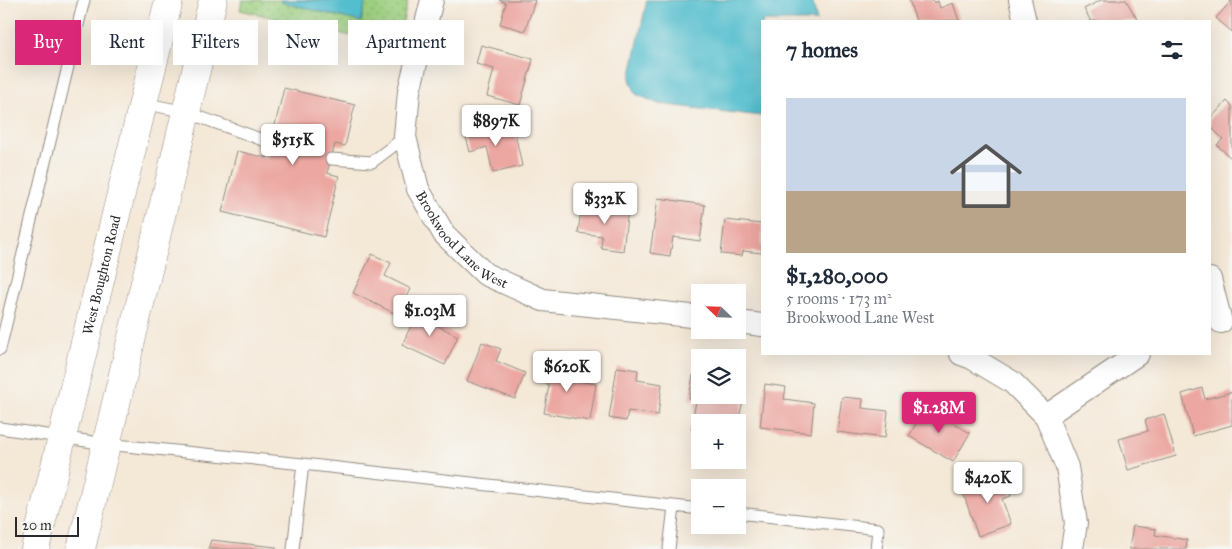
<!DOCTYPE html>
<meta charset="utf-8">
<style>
body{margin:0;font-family:"IM FELL Great Primer",serif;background:#f2f2f3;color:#1f2937;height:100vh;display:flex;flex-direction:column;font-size:19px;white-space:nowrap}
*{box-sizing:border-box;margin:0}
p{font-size:16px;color:#747a83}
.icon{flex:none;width:28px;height:28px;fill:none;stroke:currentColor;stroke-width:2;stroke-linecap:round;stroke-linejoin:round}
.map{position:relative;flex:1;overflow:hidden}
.drawer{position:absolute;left:761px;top:20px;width:450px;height:335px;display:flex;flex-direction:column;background:#fff;border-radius:0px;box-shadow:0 5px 20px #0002}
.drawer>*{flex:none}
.top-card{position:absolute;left:15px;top:20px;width:475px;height:45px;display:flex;gap:10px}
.needle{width:32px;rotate:293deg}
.tools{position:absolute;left:691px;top:284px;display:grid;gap:10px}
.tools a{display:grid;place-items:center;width:55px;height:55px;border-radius:0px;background:#fff;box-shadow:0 5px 20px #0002;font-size:25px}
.scale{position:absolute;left:15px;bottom:12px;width:64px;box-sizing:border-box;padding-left:5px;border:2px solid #2b2b2b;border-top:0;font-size:14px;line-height:18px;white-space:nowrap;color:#2b2b2b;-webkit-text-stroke:4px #f6f6f2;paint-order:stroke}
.price{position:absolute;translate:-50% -42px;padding:0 11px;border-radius:5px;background:#fff;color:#222;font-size:16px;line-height:32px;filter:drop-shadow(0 1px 2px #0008)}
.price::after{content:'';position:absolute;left:50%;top:30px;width:15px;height:11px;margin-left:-8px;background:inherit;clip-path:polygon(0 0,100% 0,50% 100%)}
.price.on{background:#db2777;color:#fff}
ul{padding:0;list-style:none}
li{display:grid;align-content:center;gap:10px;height:265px;padding:0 25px}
li span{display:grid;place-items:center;height:155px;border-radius:0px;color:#555}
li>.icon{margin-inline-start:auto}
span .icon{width:90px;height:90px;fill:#fffc;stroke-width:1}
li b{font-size:21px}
h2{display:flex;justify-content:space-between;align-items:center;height:60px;padding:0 25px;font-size:21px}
.pill{padding:0 18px;border-radius:0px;background:#fff;box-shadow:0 5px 20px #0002;font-size:18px;line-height:45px}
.pill.on{background:#db2777;color:#fff}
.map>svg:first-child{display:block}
.grass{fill:url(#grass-dots);stroke:#647d55}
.water{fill:#52bece;stroke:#3e747c}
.building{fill:#eca7a2}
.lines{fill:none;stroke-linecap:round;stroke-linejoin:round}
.lane-casing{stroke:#908a81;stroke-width:13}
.street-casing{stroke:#908a81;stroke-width:24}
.secondary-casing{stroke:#908a81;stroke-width:29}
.lane{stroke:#fff;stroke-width:11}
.street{stroke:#fff;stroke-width:22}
.secondary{stroke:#fff;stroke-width:28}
.labels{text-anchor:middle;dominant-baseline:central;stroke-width:5;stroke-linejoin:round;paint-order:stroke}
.street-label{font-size:14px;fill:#2b2b2b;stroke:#f6f6f2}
</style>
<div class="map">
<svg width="1232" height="549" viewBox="0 0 1232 549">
<defs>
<pattern id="grass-dots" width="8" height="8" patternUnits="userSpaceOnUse" patternTransform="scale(1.25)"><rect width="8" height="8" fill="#9ccf7f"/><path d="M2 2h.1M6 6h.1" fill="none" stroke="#87b26e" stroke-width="1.8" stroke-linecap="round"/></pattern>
</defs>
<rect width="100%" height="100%" fill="#f6f6f2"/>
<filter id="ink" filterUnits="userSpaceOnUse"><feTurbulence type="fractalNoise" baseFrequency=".02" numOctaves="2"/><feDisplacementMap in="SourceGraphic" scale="10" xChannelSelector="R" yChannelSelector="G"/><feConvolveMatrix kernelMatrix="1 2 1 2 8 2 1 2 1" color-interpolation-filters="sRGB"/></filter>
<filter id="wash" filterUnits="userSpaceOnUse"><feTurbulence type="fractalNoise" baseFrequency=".0096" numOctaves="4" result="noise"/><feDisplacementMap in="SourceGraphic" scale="20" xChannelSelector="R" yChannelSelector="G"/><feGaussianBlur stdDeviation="1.12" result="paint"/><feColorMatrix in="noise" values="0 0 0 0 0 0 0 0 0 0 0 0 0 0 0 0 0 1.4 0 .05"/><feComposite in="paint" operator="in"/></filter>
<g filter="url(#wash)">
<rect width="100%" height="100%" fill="#f4e8d7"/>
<path class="grass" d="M242,0H408L397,47L240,10Z"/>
<path class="water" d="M281,0H366L361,22L281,2Z
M647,0H812L817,21H762V116L659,104L636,94L630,79Z"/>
<g id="blocks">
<path class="building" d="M499,0H535L525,31L500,24L506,3Z
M909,0H933L934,3L938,1L940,8L953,3L959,21H916Z
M1101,0H1126L1138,21H1091L1084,9Z
M1232,0V32L1216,18Z
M481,45L533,59L520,105L487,96L494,69L476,64Z
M284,88L355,105L345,146L335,144L327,173L339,176L324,237L222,212L237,151L267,158Z
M1227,101L1232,106V159L1217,145L1223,139L1210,126V119Z
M487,123L489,134L514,128L522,166L493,173L487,147L470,152L464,129Z
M658,198L705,205L700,241L673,237L670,256L650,253Z
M582,203L628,209L623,251L601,248L602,236L578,233Z
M725,220L762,224V253L743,251L742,256L721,254Z
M372,254L391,263L385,276L411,289L398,315L353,293Z
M420,306L441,316L436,325L458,336L445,365L402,345Z
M482,342L501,349L496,361L525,373L515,399L467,381Z
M546,359L570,363L567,379L596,384L590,421L544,413L549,385L543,383Z
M617,367L638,370L637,380L662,384L658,415L628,411L626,421L609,418Z
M693,375L700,376V395H712L743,401L738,422H700V431L691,429L696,401L689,399Z
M765,384L786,387L784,399L814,403L811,433L760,427Z
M1202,388L1205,399L1232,392V425L1193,436L1182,394Z
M842,397L863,399L862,408L888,411L885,438L837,432Z
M926,407L970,433L953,462L909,436Z
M1164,414L1176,456L1128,470L1119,439L1148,431L1145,420Z
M1003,473L1011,496L1002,499L1011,524L978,536L961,487Z
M1133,526L1156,529L1155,535L1187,540L1186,549H1129Z
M211,540L276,547V549H208Z"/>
</g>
</g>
<g filter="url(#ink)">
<use href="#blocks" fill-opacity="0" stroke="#908a81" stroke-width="1"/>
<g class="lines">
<defs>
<path id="lane" d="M143,103L186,112L271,143
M331,159L372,162L405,137
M0,349L84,0
M0,428L106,444L303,464L700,509
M738,513L878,529L876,549
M293,549L303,464
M669,549L674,507"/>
<g id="street">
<path id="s1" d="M432,0L409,91L405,137L418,189L444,234L485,274L543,300L700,317"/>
<path d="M1020,0L1025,21"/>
<path d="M1210,279L1221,322"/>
<path d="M738,322L762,325"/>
<path d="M961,354L972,358L1012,382L1046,416L1067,467L1076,523L1072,549"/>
<path d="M1046,416L1138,354"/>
</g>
<g id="secondary">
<path id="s2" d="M35,549L143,103L169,0"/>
<path d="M81,549L213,0"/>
</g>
</defs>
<use href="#lane" class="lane-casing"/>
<use href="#street" class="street-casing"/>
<use href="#secondary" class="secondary-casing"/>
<use href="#lane" class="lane"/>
<use href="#street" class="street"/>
<use href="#secondary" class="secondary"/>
</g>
</g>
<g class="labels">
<g class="street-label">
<text stroke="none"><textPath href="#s1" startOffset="262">Brookwood Lane West</textPath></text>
<text stroke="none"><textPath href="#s2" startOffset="282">West Boughton Road</textPath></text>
</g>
</g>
</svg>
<div class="tools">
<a><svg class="needle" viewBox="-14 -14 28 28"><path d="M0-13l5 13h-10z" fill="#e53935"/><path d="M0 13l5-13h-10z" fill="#747a83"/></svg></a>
<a><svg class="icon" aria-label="layers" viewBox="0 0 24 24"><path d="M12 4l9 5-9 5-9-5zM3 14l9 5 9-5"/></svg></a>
<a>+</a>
<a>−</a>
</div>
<div class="scale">20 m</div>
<b class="price" style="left:496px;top:147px">$897K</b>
<b class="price" style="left:293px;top:166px">$515K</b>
<b class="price" style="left:605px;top:225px">$332K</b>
<b class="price" style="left:430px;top:337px">$1.03M</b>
<b class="price" style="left:567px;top:393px">$620K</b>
<b class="price on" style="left:939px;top:434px">$1.28M</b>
<b class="price" style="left:988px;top:504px">$420K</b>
<div class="top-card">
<a class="pill on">Buy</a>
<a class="pill">Rent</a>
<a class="pill">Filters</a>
<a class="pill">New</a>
<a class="pill">Apartment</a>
</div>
<section class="drawer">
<h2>7 homes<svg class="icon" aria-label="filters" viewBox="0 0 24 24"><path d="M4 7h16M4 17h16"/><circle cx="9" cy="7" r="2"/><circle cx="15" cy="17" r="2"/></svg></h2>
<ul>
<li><span style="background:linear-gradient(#c9d6e8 60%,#b9a48a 0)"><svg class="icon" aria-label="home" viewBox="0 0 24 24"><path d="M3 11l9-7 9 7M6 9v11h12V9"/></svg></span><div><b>$1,280,000</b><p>5 rooms · 173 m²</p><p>Brookwood Lane West</p></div></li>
</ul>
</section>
</div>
